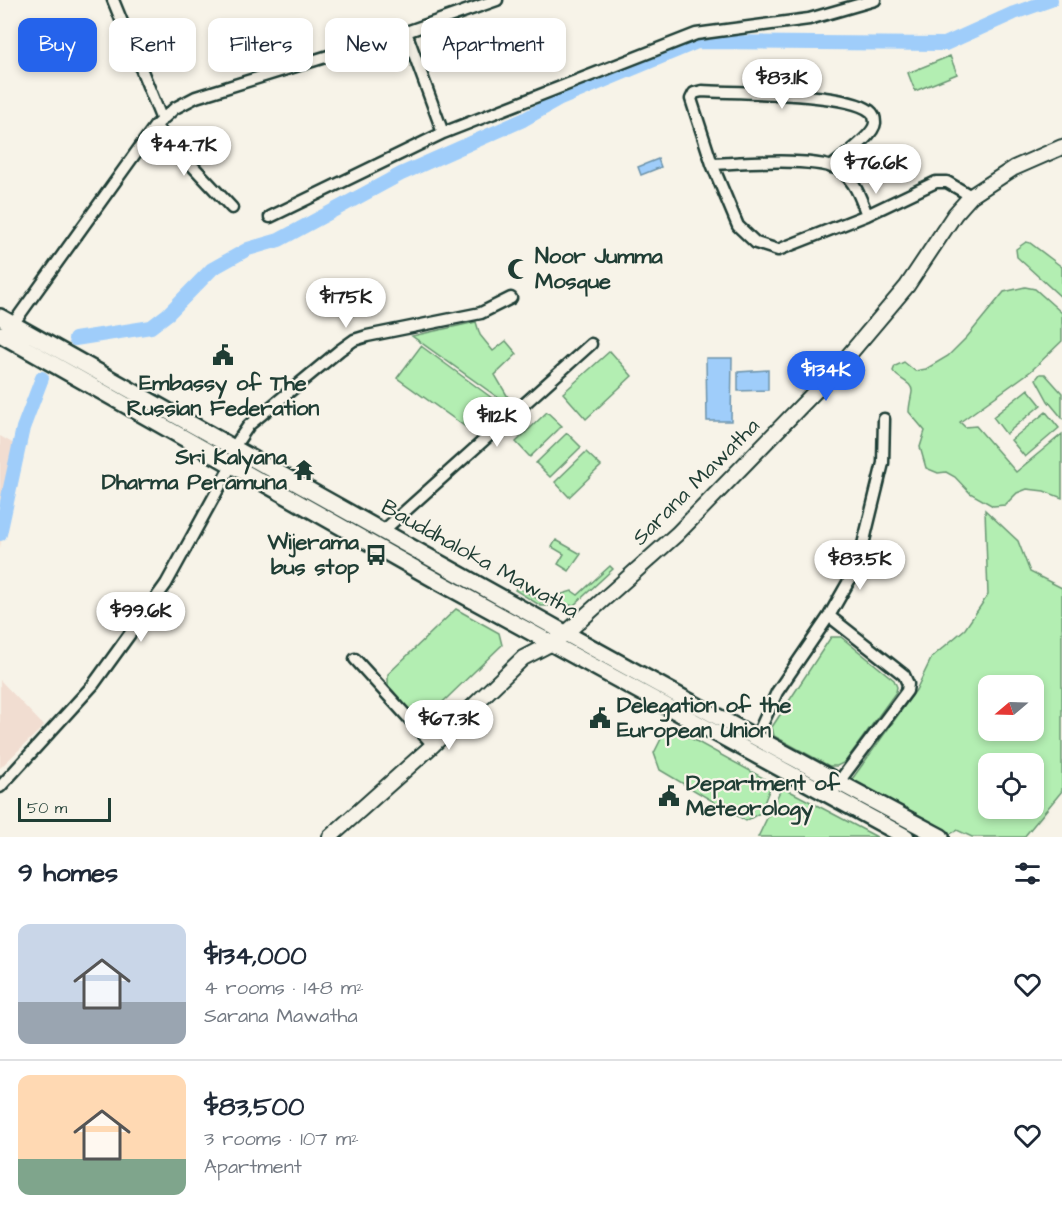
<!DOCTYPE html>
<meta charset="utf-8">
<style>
body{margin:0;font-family:"Architects Daughter",sans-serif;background:#f6f6f7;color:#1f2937;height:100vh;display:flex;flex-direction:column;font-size:22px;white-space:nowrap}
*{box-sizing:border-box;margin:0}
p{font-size:20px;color:#747a83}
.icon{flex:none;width:33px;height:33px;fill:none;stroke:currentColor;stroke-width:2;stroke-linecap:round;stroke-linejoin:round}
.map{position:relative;height:837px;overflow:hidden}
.details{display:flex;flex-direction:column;background:#fff;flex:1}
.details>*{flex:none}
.guide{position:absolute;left:18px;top:18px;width:600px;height:54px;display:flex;gap:12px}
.needle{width:39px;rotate:251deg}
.tools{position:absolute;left:978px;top:675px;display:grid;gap:12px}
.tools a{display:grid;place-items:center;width:66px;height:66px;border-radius:12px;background:#fff;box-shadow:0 3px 9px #0003;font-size:30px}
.scale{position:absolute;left:18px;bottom:15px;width:93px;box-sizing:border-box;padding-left:6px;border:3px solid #1f3d34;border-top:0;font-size:16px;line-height:21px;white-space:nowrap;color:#1f3d34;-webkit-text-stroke:4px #f7f3e8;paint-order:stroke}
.price{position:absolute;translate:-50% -51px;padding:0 14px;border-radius:21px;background:#fff;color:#222;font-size:20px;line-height:39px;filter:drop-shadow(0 2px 3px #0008)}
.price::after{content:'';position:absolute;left:50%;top:36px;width:18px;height:14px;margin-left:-9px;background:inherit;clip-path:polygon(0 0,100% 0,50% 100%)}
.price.selected{background:#2563eb;color:#fff}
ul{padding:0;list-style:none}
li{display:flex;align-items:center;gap:18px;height:150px;padding:0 18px}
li+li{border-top:2px solid #e0e1e3}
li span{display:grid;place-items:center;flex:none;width:168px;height:120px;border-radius:12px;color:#555}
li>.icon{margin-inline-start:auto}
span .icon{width:72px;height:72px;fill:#fffc;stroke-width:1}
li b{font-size:26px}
h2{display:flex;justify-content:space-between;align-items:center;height:72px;padding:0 18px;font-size:26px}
.pill{padding:0 21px;border-radius:12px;background:#fff;box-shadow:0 3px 9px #0003;font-size:21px;line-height:54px}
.pill.selected{background:#2563eb;color:#fff}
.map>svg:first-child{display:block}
.built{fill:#f1ddd1}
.green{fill:#b3eeb2;stroke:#699673;stroke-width:1.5;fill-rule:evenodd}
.water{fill:#9fcdfa;stroke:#6c93ab;stroke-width:1.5}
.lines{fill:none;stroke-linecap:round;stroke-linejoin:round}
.canal{stroke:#9fcdfa;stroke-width:14}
.street-casing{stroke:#1f3d34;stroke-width:15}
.secondary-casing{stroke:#1f3d34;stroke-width:18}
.primary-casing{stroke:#1f3d34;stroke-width:20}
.street{stroke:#f7f3e8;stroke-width:10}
.secondary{stroke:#f7f3e8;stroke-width:14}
.primary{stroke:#f7f3e8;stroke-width:15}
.labels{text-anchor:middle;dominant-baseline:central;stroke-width:4.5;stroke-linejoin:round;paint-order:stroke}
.poi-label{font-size:22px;font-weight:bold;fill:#1f3d34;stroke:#f7f3e8;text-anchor:start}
.street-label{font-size:22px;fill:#1f3d34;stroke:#f7f3e8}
</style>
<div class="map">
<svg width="1062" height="837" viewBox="0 0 1062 837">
<rect width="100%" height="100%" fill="#f7f3e8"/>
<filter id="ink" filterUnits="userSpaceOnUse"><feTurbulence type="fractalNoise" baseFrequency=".0167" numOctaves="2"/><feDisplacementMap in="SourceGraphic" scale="12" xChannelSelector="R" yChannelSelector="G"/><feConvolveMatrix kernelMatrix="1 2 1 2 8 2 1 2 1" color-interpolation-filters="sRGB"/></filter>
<g filter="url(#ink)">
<path class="built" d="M0,436L14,444L0,549Z
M0,680L44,726L0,768Z"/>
<path class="green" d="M950,56L957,74L915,91L908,73Z
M1026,242L1030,243L1062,267V298L1017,257L1016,249Z
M1025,287L1035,289L1062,313V341L1031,371L960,422L965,427L976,426L1016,472L1062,434V498L1044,491L1027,489L1017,493L1005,505L993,506L970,493L955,477L946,472L938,473L926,468L920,447L925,431L909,412C909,405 911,399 912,392C913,382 898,380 893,371L895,366L904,362L915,371L926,369L948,356L967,337L1004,292Z
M476,322L480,335L493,351L506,341L517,354L495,375L512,404L510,406L412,336Z
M421,346L507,409L477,435L397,378Z
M610,351L632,376L586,419L563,393Z
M1040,374H1045L1062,393V418L1048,401L1036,379Z
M1028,389L1041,405L1006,434L993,417Z
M547,412L562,426L530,457L516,442Z
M1046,412L1059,428L1025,457L1011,440Z
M567,433L581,447L550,477L536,463Z
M586,452L601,466L569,497L555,482Z
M985,510L1018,541L1030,572L1062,588V791L1024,837H972L957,830L947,836L850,782L916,690L932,657L965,629L988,595ZM988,686H1034V730H988ZM988,764H1034V808H988Z
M556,540L581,554L569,571L558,564L564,554L552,547Z
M610,566L613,569L574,605L541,606L515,590L517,587L543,602L562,601V594L572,591L578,595Z
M456,609L499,633L502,645L420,724L390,690L388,686V674Z
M831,637H841L894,680L897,687L896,692L845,762L837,766H829L774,736L772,727Z
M666,729L676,730L772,783L760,813L746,821L660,770L654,753Z
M782,787L877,837H758Z"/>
<path class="water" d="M658,159L661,167L641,175L638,167Z
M706,358H732L731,421H707Z
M768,370V390L738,391V372Z"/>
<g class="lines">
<path class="canal" d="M75,339L151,327L168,314L212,269L248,249L279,240L401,174L523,120L560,99L697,42L945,44L1014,13L1051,0
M0,534L23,428L42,378"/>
<defs>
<path id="street" d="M113,0L162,120
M406,32L443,133
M155,126L232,208
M712,164C741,163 819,156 841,171C855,181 861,199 867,215
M831,167C841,158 874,136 875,123C875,118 874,114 870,111C846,92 737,93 702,91L694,93L691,99L712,164L738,226L756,243L778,250L867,215L936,182H947L971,196
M270,217L443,133L696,34L809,19L875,0
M13,324L155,126L175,108L196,97L406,32L497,0
M234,447L249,425L340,350L354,340L367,336L481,313L511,298
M383,531L591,344
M829,616L904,675L908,684L907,691L838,783L832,796
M355,659L433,745
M756,738L777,692L829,616L858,565L883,463L884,419
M0,787L93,685L166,584L232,464"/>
<path id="secondary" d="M330,837L433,745L523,658L552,643L566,633L677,534L837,369L907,286L955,214L971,196L1014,168L1062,147"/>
<path id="primary" d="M0,317C313,492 624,669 941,837
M0,334L432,578L906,837"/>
</defs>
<use href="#street" class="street-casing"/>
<use href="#secondary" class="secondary-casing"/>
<use href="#primary" class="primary-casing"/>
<use href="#street" class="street"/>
<use href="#secondary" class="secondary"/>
<use href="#primary" class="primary"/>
</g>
</g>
<defs>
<symbol id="mosque-bare" viewBox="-9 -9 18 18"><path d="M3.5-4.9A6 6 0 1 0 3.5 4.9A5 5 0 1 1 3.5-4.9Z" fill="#1f3d34" stroke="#f7f3e8" stroke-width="2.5" paint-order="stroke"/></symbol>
<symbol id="civic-bare" viewBox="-9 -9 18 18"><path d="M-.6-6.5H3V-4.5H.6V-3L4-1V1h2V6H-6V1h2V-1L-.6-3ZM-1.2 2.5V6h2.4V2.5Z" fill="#1f3d34" stroke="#f7f3e8" stroke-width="2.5" paint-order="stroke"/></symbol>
<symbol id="temple-bare" viewBox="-9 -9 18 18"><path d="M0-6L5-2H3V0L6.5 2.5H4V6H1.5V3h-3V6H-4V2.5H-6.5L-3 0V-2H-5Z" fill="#1f3d34" stroke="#f7f3e8" stroke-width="2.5" paint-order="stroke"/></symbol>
<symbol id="bus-bare" viewBox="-9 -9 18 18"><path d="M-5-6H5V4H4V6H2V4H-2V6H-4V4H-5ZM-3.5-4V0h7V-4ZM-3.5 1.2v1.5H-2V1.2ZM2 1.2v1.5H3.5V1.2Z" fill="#1f3d34" stroke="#f7f3e8" stroke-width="2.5" paint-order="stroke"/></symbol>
</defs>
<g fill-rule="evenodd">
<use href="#mosque-bare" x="503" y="254" width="30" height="30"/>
<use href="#civic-bare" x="208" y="340" width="30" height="30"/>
<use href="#temple-bare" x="289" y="455" width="30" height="30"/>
<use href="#bus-bare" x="361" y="540" width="30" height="30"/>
<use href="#civic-bare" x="585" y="703" width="30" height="30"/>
<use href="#civic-bare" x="654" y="781" width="30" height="30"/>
</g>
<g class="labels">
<g class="poi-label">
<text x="535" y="256">Noor Jumma<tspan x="535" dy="25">Mosque</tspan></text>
<text x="223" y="383" text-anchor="middle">Embassy of The<tspan x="223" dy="25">Russian Federation</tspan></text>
<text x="287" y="457" text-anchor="end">Sri Kalyana<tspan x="287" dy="25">Dharma Peramuna</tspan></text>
<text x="359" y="542" text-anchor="end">Wijerama<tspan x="359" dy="25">bus stop</tspan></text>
<text x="617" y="705">Delegation of the<tspan x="617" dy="25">European Union</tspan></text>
<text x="686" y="783">Department of<tspan x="686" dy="25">Meteorology</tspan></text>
</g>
<g class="street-label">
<text transform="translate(696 482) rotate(-45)">Sarana Mawatha</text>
<text transform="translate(480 559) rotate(29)">Bauddhaloka Mawatha</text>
</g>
</g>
</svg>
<div class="tools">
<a><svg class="needle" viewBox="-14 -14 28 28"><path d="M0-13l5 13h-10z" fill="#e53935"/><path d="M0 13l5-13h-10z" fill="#747a83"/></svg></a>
<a><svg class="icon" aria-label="locate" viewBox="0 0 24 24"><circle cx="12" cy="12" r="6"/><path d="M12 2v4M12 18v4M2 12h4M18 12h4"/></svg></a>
</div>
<div class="scale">50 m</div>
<b class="price" style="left:782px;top:110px">$83.1K</b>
<b class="price" style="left:184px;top:177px">$44.7K</b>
<b class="price" style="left:876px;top:195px">$76.6K</b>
<b class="price" style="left:346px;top:329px">$175K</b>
<b class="price selected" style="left:826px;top:402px">$134K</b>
<b class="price" style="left:497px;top:448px">$112K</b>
<b class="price" style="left:860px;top:591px">$83.5K</b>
<b class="price" style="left:141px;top:643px">$99.6K</b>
<b class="price" style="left:449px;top:751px">$67.3K</b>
<div class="guide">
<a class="pill selected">Buy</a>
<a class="pill">Rent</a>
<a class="pill">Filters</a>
<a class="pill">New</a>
<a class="pill">Apartment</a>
</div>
</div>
<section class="details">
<h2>9 homes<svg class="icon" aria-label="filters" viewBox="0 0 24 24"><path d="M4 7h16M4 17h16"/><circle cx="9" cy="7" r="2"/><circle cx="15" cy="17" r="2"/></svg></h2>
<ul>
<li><span style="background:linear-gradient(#c9d6e8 65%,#9aa5b1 0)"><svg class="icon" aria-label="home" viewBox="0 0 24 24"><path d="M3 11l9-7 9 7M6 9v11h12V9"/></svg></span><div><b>$134,000</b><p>4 rooms · 148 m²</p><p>Sarana Mawatha</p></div><svg class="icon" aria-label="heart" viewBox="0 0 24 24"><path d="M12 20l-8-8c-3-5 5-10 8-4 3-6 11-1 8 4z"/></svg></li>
<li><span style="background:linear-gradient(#ffd9b3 70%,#7fa58c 0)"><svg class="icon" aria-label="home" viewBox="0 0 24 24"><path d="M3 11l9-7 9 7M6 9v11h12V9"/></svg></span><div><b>$83,500</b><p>3 rooms · 107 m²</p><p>Apartment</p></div><svg class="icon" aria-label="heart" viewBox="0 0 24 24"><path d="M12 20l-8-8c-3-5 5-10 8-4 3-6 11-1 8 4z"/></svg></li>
</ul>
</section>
